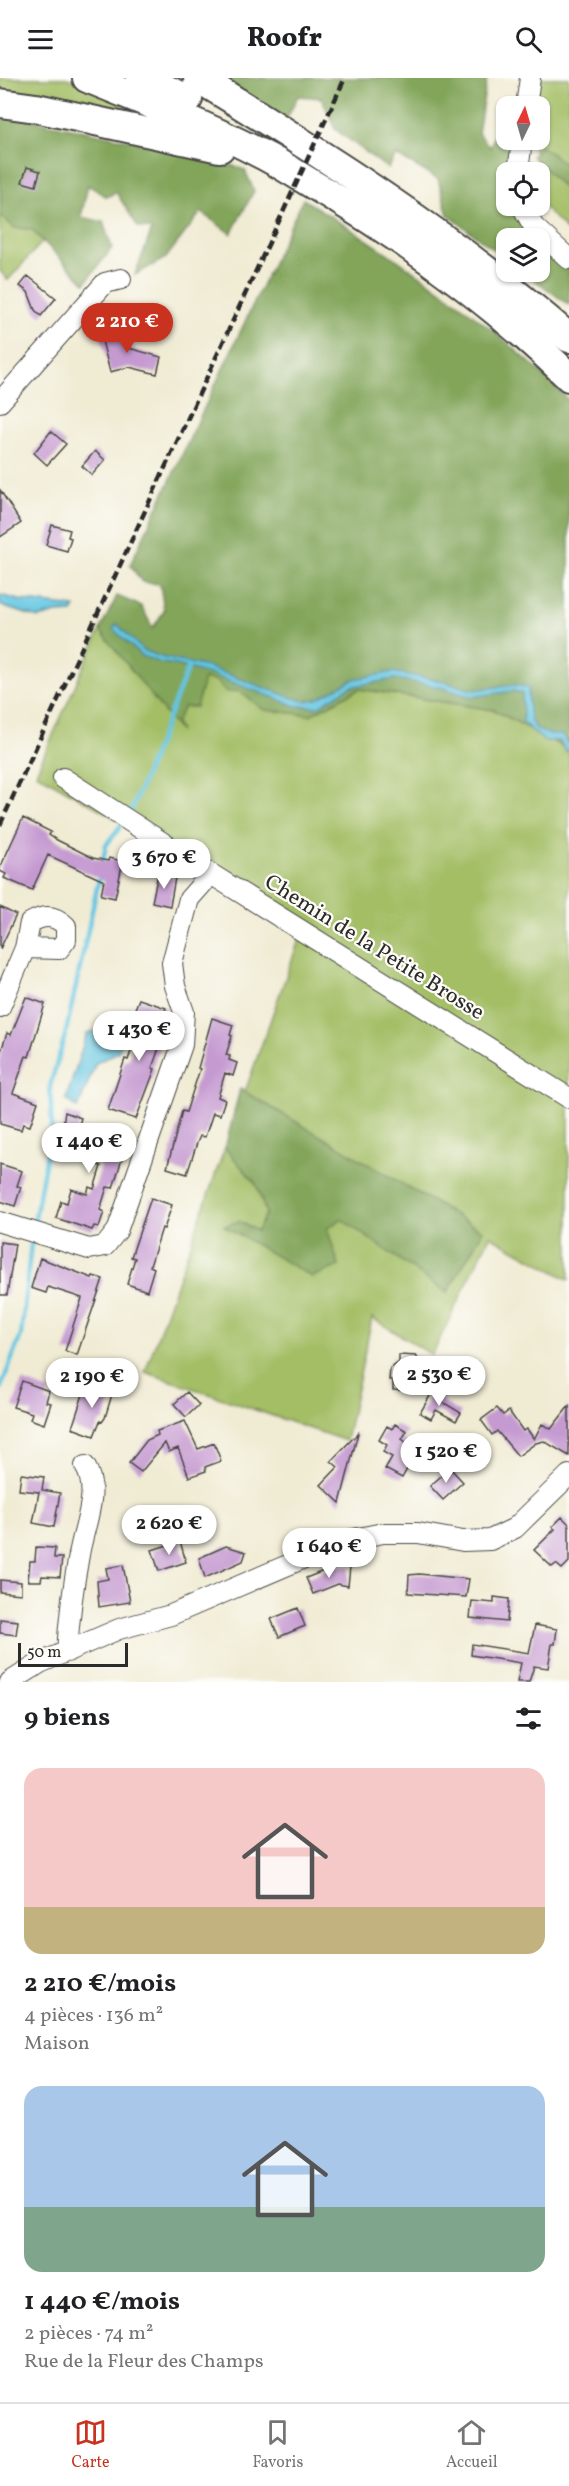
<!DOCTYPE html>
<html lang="fr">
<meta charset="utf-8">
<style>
body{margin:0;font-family:Vollkorn,serif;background:#f6f6f6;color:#202124;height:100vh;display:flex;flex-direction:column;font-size:22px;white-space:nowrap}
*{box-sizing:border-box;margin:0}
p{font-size:20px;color:#757577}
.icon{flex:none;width:33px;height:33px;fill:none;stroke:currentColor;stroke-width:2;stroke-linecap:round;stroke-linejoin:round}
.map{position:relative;height:1604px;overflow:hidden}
.panel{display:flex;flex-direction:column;background:#fff;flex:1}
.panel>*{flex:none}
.needle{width:39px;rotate:5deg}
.controls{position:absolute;left:496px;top:18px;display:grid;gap:12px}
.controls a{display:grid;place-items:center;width:54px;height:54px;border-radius:12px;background:#fff;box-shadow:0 2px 4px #0004;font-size:30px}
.scale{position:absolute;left:18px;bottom:15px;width:110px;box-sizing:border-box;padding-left:6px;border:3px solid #2b2b2b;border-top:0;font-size:16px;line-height:21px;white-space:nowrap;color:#2b2b2b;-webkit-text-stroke:4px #fdfcf7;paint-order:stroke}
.price{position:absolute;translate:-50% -51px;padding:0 14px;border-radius:21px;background:#fff;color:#222;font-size:20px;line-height:39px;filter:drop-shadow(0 2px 3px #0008)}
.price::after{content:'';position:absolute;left:50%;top:36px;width:18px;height:14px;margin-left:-9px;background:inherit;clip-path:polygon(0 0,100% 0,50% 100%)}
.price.on{background:#c8321e;color:#fff}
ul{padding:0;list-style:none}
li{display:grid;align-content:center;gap:12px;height:318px;padding:0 24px}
li span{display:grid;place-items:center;height:186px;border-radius:18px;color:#555}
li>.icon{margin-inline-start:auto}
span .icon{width:108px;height:108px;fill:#fffc;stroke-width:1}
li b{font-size:26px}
h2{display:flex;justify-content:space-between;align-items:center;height:72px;padding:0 24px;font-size:26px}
header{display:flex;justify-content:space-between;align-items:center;height:78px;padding:0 24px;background:#fff;font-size:27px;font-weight:800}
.tabs{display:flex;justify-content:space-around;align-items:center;height:84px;border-top:2px solid #e0e0e0;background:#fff;font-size:16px;color:#757577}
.tabs a{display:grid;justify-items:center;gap:3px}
.tabs .on{color:#c8321e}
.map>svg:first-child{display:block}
.green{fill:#a3be65;stroke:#677448;stroke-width:1.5}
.forest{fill:#82a55a;stroke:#566842;stroke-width:1.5}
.water{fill:#64c6e2;stroke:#487886;stroke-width:1.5}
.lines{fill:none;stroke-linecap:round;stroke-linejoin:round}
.stream{stroke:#64c6e2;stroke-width:4.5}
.building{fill:#c59ad1}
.minor-casing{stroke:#494844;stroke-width:22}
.highway-casing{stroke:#494844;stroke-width:32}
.minor{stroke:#fff;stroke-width:20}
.highway{stroke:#fff;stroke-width:28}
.rail{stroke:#2b2b2b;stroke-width:4.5;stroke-dasharray:9 4.5;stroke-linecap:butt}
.labels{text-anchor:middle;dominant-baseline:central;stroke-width:4.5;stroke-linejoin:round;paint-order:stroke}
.street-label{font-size:22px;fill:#2b2b2b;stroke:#fdfcf7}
</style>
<header><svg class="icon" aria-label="menu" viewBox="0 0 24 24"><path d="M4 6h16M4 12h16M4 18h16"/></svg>Roofr<svg class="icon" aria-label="search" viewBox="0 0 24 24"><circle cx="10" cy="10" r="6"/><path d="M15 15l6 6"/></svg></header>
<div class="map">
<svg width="569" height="1604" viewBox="0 0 569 1604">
<rect width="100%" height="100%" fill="#fdfcf7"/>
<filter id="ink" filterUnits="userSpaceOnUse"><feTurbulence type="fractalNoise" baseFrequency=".0167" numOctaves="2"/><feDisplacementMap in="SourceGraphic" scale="12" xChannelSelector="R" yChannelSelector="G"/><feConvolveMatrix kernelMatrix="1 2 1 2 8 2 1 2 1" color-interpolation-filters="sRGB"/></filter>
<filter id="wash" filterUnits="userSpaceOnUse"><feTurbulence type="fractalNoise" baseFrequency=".008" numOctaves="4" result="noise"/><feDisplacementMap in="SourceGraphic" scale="24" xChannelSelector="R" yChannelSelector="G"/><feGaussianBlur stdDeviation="1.35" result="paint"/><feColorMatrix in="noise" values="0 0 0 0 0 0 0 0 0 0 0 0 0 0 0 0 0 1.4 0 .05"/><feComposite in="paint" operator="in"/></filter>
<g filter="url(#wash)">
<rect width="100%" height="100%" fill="#f0ebd3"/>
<path class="green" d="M0,0H67L202,57L0,16Z
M526,0H569V155L540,125V94H536L533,62H540V28H529Z
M0,137L15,150L31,151L43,163L8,202L0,193Z
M100,552L239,613L310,637L359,611L495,632L569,672V1202L490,1158L432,1277L372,1240L346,1363L145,1294L304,848L36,695Z"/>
<path class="forest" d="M219,0H487L478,55L490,69L505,31L507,32V62H512L511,94H507V128H516L536,160H507V181L448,137L438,101L396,77L388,91L335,51L322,20L298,18L286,42Z
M12,38L205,78L245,92L254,113L231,156L201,134L166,180L135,197L152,151L138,149L116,114L107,119L88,107L81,139L103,144L112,170L85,205L31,151L15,150L0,137V42Z
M541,68L569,89V143L567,137V113L532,78Z
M303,121C396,179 494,243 569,323V672L494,632L359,611L310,637L264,632L239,613L226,614L216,603L204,601L196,629H184L176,644L180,654L100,552L117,518L141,528L153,550L164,533L160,506L142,504L130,487Z
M540,164L569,190V227L524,194H540Z
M240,1011L483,1153L447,1215L341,1141L327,1150L339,1188L312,1199L224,1148L239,1143L257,1153L266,1135L256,1106L225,1070Z"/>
<path class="water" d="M0,517L19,522L75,529L72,534L56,535L39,540L4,529L0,527Z
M117,546L143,572L161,579L208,589L290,619L305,623L317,621L354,601L393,594L442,603L472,612L514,607L528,609C530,639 525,657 562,657L569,666V674L565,673L560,663H544L523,645L522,615L513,613L472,619L439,609L395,601L350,609L318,629L296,628L215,598L177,587L161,585L142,578L113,551Z
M129,945L118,974L96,985L78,1030L66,1021L87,955Z"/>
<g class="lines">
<path class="stream" d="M130,736L188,590
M102,787L106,767L123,745
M34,1145L52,1048L50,1008L66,954L100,796
M0,1312L21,1257L31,1166"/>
</g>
<g id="blocks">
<path class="building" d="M27,89L40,93L36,108L22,104Z
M28,198L56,220L41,238L35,232L28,214L20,208Z
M120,250L125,269L161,279L157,296L129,289L110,294L100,255Z
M51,353L66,366L47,387L34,375Z
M95,373L105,382L92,397L82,388Z
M0,412L21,445L0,459Z
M52,447L70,452L68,459L71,460L67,473L46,467Z
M23,740L51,754L49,757L55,761L93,780L108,783L109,780L123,783L115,820L101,817L104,803L48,777L32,812L4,800L6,796L0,793V790Z
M158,796L175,800L170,828L152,824Z
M0,829L16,837L0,871Z
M26,919L45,926L29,979L26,978L13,1015L38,1024L30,1048L23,1046L21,1052L0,1046V976L7,955L11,957Z
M139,921L166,930L158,954L164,956L152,990L155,991L136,1041L108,1032L125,981L128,982L142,942L132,938Z
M212,940L233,947L230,957L232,958L226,977L230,978L229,982L237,985L233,998L225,995L218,1019L225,1022L220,1037L213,1035L205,1059L200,1058L197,1065L187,1096L167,1090L182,1033L186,1034L200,991L198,990Z
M65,1034L81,1040L77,1054L84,1055V1058L101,1060L126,1068L113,1110L107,1109L100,1132L104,1134L99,1149L94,1148L92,1152L56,1140L61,1123L67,1125L71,1111L87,1116L89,1109L94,1111L101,1088L88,1084L90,1078L66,1075L67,1065L60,1064Z
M0,1086L22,1093L17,1108L21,1109L15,1128L0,1123Z
M151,1120L172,1127L164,1151L162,1150L150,1188L154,1190L147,1213L127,1206L135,1180L131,1179Z
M0,1164L15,1166L7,1217H0Z
M40,1180L92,1200L93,1198L103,1201L77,1277L65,1273L82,1220L48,1209L46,1215L31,1210Z
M399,1277L417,1278L415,1313L393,1312V1302H389L390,1291L399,1284Z
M22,1303L49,1313L46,1324L51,1325L44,1346L30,1341L32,1335L13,1329Z
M87,1304L113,1313L105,1340L102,1344L100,1343L94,1358L72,1350Z
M434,1311L444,1317L441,1323L461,1335L456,1343L436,1332L431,1341L420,1335Z
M187,1314L199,1327L186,1339L174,1326Z
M569,1328V1378L544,1363L536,1365L518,1378L497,1353L492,1357L481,1342L497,1330L503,1337L509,1333L523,1353L527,1351L534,1361L542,1346L551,1351Z
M185,1343L198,1371L214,1365L221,1383L205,1389L206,1393L189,1399L178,1370L169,1374L165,1365L141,1394L129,1385L147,1362L158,1357L157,1353Z
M395,1346L407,1353L402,1361L417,1373L402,1400L385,1391L392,1379L383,1374L387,1367L379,1362L387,1348L392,1351Z
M358,1355L340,1425L321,1407L338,1389L331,1383Z
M450,1390L463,1404L443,1422L430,1408Z
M21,1396L44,1399L42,1412L60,1415L54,1449L33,1445L39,1414L19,1412Z
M562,1439L569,1446V1484L562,1491L556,1486L552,1489L534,1472L555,1451L552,1449Z
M180,1463L186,1484L159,1493L152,1472Z
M226,1468L246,1474L243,1483L205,1500L199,1480Z
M36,1469L55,1470L54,1480H62L60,1499L42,1498L41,1503H28L30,1483H35Z
M123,1487L130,1524L99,1529L97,1503L108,1501L106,1490Z
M336,1488L350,1489L348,1508L338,1506L313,1516L306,1500Z
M419,1496L469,1501L466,1519L408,1515L409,1497Z
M0,1502L21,1504V1516L0,1514Z
M494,1519L509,1521L507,1544L470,1540L472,1523L494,1525Z
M298,1530L305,1548L279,1559L271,1541Z
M0,1541L18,1543L16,1557L0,1555Z
M535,1547L557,1551L555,1566H552L548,1590L534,1588L529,1604H517L521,1585L471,1577L472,1566L529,1575Z"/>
</g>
</g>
<g filter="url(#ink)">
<use href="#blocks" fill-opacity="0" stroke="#494844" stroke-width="1.5"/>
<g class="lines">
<defs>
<path id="minor" d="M526,28L530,0
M518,94L522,62
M522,128L534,149L569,181
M0,324L105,205L121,201
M63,700L211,796L569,1020
M0,929L25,870L30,845C44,836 55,837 66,848V862L59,871L25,870
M0,1144L89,1171L105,1168L117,1153L182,967L184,934L175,908L172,885L189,821L211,796
M67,1574C69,1541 73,1509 79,1477C83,1450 101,1414 85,1388
M10,1604L40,1585L119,1551L171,1537L344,1463L383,1455H418L463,1463L490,1462L515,1450L569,1397"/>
<path id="highway" d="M87,0C146,24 205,47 261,76C283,87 303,101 324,113C412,166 496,227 569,299
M141,0L188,21
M198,0C330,81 452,158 569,260
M0,25L36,30L220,70"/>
</defs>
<use href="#minor" class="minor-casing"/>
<use href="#highway" class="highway-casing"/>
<use href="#minor" class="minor"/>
<use href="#highway" class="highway"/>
<path class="rail" d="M0,747L345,0"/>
</g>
</g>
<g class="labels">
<g class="street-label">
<text transform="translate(374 870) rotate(32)">Chemin de la Petite Brosse</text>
</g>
</g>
</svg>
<div class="controls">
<a><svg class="needle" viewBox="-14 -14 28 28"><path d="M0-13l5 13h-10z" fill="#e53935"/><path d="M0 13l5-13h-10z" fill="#757577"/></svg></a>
<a><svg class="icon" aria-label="locate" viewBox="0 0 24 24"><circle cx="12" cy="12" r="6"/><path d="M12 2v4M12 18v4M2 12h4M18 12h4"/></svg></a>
<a><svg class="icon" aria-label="layers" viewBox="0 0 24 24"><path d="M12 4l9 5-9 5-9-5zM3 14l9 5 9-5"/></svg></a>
</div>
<div class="scale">50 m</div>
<b class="price on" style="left:127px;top:276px">2 210 €</b>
<b class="price" style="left:164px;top:812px">3 670 €</b>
<b class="price" style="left:139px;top:984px">1 430 €</b>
<b class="price" style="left:89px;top:1096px">1 440 €</b>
<b class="price" style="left:439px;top:1329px">2 530 €</b>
<b class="price" style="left:92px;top:1331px">2 190 €</b>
<b class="price" style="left:446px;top:1406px">1 520 €</b>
<b class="price" style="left:169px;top:1478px">2 620 €</b>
<b class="price" style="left:329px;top:1501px">1 640 €</b>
</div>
<section class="panel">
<h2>9 biens<svg class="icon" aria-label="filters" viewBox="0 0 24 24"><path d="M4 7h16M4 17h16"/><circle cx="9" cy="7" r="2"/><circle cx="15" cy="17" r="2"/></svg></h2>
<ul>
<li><span style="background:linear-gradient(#f6c9c9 75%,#c2b280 0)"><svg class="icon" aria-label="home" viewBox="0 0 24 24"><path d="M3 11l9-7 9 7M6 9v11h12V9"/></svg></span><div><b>2 210 €/mois</b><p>4 pièces · 136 m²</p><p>Maison</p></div></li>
<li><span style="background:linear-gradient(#a9c7e8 65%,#7fa58c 0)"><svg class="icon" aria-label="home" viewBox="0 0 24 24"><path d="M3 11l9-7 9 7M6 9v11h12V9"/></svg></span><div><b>1 440 €/mois</b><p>2 pièces · 74 m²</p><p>Rue de la Fleur des Champs</p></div></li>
</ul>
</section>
<nav class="tabs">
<a class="on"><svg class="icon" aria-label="map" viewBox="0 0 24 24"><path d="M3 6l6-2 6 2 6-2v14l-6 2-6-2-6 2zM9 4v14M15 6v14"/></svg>Carte</a>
<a><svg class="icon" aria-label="saved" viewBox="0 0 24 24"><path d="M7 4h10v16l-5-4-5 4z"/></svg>Favoris</a>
<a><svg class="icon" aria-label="home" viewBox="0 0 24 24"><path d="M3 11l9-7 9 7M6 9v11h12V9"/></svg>Accueil</a>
</nav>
